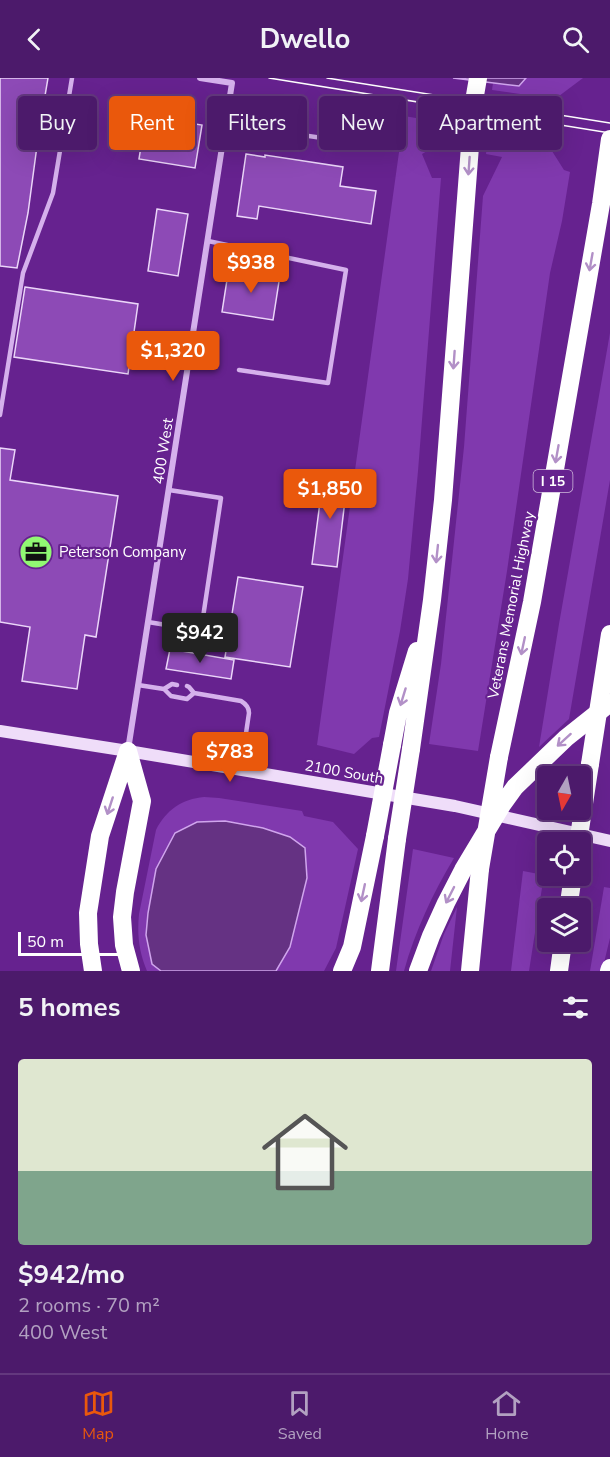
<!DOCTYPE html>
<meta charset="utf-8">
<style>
body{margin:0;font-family:"Nunito Sans",sans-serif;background:#532371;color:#f1f3f6;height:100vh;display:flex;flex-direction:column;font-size:22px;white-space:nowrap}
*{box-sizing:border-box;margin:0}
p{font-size:20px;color:#b2a1c1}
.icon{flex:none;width:33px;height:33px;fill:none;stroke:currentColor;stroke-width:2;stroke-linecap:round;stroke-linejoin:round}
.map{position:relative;height:893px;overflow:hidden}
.drawer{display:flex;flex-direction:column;background:#4c1a6b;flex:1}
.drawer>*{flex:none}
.banner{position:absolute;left:18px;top:18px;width:574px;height:54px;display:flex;gap:12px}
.needle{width:39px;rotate:189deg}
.buttons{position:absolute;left:537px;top:688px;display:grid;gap:12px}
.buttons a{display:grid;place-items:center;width:54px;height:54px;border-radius:6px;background:#4c1a6b;box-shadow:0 6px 24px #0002,0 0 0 2px #63387e;font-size:30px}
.scale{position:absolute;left:18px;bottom:15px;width:102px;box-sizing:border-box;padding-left:6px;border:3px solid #fff;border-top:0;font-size:16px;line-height:21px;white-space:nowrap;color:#fff;-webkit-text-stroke:4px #66228f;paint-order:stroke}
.price{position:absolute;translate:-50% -51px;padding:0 14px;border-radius:6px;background:#ea580c;color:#fff;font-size:20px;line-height:39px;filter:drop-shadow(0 2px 3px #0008)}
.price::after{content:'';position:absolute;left:50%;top:36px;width:18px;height:14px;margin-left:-9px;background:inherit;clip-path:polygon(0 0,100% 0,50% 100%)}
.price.current{background:#222;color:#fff}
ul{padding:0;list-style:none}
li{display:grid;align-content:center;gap:12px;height:318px;padding:0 18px}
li+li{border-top:2px solid #63387e}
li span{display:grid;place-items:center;height:186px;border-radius:6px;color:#555}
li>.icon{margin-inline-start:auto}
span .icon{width:108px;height:108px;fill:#fffc;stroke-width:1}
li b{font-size:26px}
h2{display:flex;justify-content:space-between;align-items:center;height:72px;padding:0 18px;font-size:26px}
.pill{padding:0 21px;border-radius:6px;background:#4c1a6b;box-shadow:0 6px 24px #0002,0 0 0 2px #63387e;font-size:21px;line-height:54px}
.pill.current{background:#ea580c;color:#fff}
header{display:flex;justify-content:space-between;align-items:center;height:78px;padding:0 18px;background:#4c1a6b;font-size:27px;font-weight:700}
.menu{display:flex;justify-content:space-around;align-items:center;height:84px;border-top:2px solid #63387e;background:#4c1a6b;font-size:16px;color:#b2a1c1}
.menu a{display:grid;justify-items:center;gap:3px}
.menu .current{color:#ea580c}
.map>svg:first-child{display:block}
.green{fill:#8039ae}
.water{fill:#653283;stroke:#d0a5ed;stroke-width:1.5}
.building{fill:#8d4ab6;stroke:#ebd6f9;stroke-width:1.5}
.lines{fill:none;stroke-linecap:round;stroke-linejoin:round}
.lane{stroke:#d5b1ec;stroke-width:4.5}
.street{stroke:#d5b1ec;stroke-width:6}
.secondary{stroke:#efddf9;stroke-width:12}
.highway{stroke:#fff;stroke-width:18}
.tram{stroke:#fff;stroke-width:1.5}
.highway-bridge{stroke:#fff;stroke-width:18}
.oneway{stroke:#b290c7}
.labels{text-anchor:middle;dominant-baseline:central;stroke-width:4.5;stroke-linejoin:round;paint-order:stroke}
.shield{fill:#66228f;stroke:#d1bddd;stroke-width:1.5}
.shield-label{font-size:14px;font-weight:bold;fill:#fff}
.street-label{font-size:15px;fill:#fff;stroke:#66228f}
.poi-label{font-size:15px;fill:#fff;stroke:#66228f;text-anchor:start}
</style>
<header><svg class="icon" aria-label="back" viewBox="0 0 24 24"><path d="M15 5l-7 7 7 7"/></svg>Dwello<svg class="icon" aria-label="search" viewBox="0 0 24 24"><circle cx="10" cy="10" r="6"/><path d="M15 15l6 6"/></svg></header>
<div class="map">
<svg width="610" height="893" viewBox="0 0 610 893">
<rect width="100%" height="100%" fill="#66228f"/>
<path class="green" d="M526,0H583L555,21L492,12L493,5L519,8Z
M404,38L446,45L445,72H429L422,76L432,100H441L418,393L408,501L400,553L379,659L372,660L354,676L317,667Z
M488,54L545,62L564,92L570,94L562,143L550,195L507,493L478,673L429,666L441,586L464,369L483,118L502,79L486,76Z
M610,255V402L569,641L539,669L559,546Z
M204,719L219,720L302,733L304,738L333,744L358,771L336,870L324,893H147C139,874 137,857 139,836L156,752C166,732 182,721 204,719Z
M413,771L454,780C433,815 415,853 404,893H396Z
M523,793L544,797L529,893H511Z
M604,809L610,810V860L602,893H590Z
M457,829L450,893H431L444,856Z"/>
<path class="water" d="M453,0H526L519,8Z
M225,743L263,750L290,759L305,770L307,800L290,869L276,893H161L152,886L146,857L148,835L156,791L175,755L197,744Z"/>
<path class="building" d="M0,0H48L39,53L28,135L17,190L0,188Z
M146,38L202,47L195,90L139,81Z
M246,76L265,79V77L343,89L340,108L376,113L371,146L259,128L257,141L237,138Z
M157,131L188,136L178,198L148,193Z
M229,189L280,197L273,242L222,234Z
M25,209L138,226L128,296L14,279Z
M0,370L15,372L10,402L118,418L96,559L85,557L77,611L22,603L30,549L0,544Z
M324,393L348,397L337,489L312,486Z
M238,499L303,509L290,589L225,579Z
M170,571L234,582L231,601L166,591Z"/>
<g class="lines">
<path class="lane" d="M226,46L377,68
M208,163L346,192L328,305L239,292
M0,337L23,195L53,115L72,0
M148,544L197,552L201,550L202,546L221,420L169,412
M138,607L164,611L171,618L187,621L194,615
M187,608L189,609L194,615L241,623C246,626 249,629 249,635L241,689
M164,611L172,606L177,607"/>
<path class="street" d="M128,672L232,5L200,0"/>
<path class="secondary" d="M0,653L128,673L455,728L610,763"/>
<path class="highway" d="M392,667L398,635L417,573
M411,671L432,522L443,422L473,29
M128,673L142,723L125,814L122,839L124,867L131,893
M499,679L532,524L601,126L610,61
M590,686L610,556
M568,831L573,798
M93,893L89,866L88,835L100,758L128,673
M342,893L352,869L375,758
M380,893L397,761
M470,893L480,791
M559,893L563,864
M609,893L610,890"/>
<path class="tram" d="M269,0L610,55
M327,0L610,45"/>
<path class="highway-bridge" d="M473,29L478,0
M375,758L392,667
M397,761L411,671
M578,765L590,686
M480,791L499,679
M418,893L431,858L446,825L463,792L502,727L515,709L566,660L610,625"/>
</g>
<defs><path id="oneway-shaft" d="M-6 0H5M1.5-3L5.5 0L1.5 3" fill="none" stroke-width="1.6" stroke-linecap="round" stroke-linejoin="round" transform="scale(1.5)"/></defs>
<g class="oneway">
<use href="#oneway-shaft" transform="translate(469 88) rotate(94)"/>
<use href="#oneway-shaft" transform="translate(591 184) rotate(100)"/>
<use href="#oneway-shaft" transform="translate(454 282) rotate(94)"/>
<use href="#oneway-shaft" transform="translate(557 376) rotate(100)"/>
<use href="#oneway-shaft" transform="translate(437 476) rotate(96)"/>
<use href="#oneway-shaft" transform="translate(523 568) rotate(102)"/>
<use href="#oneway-shaft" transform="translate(403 619) rotate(107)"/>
<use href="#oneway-shaft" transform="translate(564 662) rotate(138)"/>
<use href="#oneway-shaft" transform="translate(110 728) rotate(108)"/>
<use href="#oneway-shaft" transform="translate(363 815) rotate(102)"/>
<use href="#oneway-shaft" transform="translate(450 817) rotate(117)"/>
</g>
<defs>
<symbol id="office-disc" viewBox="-11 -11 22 22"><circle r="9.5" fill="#91f873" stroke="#66228f"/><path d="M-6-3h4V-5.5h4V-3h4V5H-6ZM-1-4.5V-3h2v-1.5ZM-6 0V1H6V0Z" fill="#111"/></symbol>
</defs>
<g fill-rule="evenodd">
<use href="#office-disc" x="17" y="455" width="38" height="38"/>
</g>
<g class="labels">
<rect class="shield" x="533.5" y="392" width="39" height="22" rx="4.5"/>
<g class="shield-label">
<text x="553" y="403">I 15</text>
</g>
<g class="street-label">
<text transform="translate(163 373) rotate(-81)">400 West</text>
<text transform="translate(511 527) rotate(-79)">Veterans Memorial Highway</text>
<text transform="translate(344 694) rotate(10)">2100 South</text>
</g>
<g class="poi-label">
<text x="59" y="474">Peterson Company</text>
</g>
</g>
</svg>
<div class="buttons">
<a><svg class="needle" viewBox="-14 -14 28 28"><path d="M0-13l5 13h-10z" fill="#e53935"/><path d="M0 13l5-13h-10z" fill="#b2a1c1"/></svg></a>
<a><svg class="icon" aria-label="locate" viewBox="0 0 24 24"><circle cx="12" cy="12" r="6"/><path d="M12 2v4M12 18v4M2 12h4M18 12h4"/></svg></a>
<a><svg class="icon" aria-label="layers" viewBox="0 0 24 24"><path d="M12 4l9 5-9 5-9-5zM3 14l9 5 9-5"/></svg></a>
</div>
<div class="scale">50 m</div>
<b class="price" style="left:251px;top:216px">$938</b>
<b class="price" style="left:173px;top:304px">$1,320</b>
<b class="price" style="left:330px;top:442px">$1,850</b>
<b class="price current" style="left:200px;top:586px">$942</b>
<b class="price" style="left:230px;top:705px">$783</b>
<div class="banner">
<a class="pill">Buy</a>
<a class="pill current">Rent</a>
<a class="pill">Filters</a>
<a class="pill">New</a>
<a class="pill">Apartment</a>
</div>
</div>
<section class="drawer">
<h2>5 homes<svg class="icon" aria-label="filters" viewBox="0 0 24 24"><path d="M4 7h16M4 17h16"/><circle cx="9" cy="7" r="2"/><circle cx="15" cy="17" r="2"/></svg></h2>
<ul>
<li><span style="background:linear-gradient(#dfe7d0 60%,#7fa58c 0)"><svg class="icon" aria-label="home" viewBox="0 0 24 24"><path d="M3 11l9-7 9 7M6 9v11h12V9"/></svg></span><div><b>$942/mo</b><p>2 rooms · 70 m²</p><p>400 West</p></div></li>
</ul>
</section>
<nav class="menu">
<a class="current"><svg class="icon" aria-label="map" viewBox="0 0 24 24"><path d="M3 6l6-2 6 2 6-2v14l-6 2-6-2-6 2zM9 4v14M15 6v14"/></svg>Map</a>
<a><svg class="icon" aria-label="saved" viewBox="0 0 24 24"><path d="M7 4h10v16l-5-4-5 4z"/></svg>Saved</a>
<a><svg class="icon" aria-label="home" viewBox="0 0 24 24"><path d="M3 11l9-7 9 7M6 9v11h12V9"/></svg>Home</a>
</nav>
